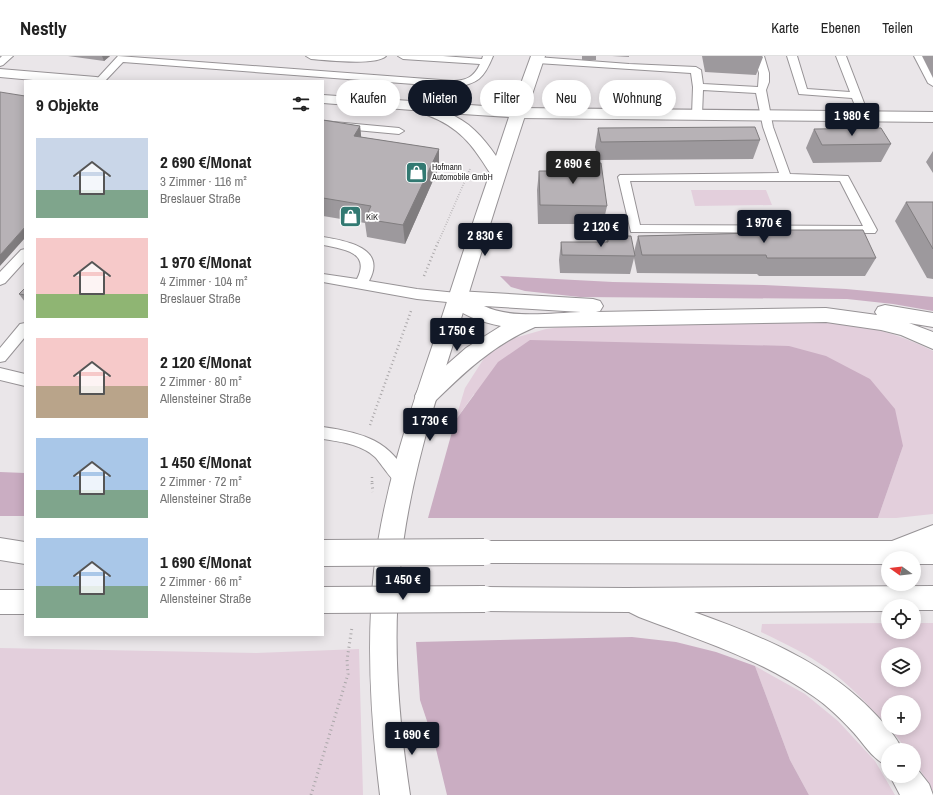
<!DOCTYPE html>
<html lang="de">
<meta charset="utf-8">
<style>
body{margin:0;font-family:"Archivo Narrow",sans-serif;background:#f2f2f2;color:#222;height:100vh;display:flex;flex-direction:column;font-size:15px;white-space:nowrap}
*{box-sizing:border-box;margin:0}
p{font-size:13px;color:#767676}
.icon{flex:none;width:22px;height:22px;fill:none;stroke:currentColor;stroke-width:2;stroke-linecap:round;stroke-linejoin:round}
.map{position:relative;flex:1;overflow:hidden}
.details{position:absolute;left:24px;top:24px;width:300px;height:556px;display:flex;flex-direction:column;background:#fff;border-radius:0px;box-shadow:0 2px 10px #0003}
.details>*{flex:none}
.top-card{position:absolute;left:336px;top:24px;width:380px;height:36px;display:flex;gap:8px}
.needle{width:26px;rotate:285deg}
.controls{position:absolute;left:881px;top:495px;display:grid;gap:8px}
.controls a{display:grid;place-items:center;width:40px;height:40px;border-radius:50%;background:#fff;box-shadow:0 2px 10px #0003;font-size:20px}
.price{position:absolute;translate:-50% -34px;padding:0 9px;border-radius:4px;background:#111827;color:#fff;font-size:13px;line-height:26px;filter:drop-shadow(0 1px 2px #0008)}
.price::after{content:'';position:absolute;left:50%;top:24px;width:12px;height:9px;margin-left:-6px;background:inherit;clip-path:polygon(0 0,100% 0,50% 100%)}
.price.active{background:#222;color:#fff}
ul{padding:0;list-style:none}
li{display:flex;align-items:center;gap:12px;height:100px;padding:0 12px}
li span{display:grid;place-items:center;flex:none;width:112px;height:80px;border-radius:0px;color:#555}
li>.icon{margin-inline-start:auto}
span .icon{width:48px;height:48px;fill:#fffc;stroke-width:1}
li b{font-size:17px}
h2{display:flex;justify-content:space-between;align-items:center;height:48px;padding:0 12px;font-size:17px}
.chip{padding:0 14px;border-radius:18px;background:#fff;box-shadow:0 2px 10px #0003;font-size:14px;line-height:36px}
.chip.active{background:#111827;color:#fff}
header{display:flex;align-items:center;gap:24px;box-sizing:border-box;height:56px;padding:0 20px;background:#fff;border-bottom:1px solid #e0e0e0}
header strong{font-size:19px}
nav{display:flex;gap:22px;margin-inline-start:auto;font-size:14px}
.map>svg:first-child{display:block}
.green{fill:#e3cfdc;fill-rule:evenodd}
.forest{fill:#caadc2}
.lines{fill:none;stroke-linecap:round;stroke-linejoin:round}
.lane-casing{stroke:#979396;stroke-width:2}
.street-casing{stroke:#979396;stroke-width:2}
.secondary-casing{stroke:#979396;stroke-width:2}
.highway-casing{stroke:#979396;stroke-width:2}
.path-far2{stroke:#aaa7a9;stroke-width:2;stroke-dasharray:0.5 2;stroke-linecap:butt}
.path-far1{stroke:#aaa7a9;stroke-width:2.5;stroke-dasharray:1 3;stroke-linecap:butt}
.path{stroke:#aaa7a9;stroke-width:3;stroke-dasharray:1 3.5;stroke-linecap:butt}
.lane{fill:#fff;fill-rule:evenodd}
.street{fill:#fff;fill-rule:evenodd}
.secondary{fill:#fff;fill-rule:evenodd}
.highway{fill:#fff;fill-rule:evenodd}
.highway-bridge-casing{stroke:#979396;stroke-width:28;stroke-linecap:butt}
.highway-bridge{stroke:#fff;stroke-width:26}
.wall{fill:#9d999d}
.shaded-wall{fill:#807d7f}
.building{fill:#b7b2b6;stroke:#807d7f}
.labels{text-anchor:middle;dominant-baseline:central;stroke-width:3.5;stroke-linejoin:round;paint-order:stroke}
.far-poi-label{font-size:9px;fill:#201e1f;stroke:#fff;text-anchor:start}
</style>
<header>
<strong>Nestly</strong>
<nav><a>Karte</a><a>Ebenen</a><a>Teilen</a></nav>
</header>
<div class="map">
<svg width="933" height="739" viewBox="0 0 933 739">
<rect width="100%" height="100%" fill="#eae6e9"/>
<path class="green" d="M691,134H766L772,149L695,150Z
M824,266C863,268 898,277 933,295V458L896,462H878L903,390L474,338L455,365L465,332L488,296L511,283L546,273L570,270Z
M888,567V576H914V567H933V735L914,704V694H907L890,672H914V646H888V670C869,650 850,629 828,613C807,598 784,587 761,576L762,568ZM888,598H914V624H888Z
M0,592L256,597L359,593L363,739H0Z
M755,610L805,638L838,665L875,705L895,739H809L790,704Z"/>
<path class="forest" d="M500,220L613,226L764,229L846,233L933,241V255L893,248L847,243L580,241L525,235L511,231Z
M530,284L789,290L826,300L870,323L895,353L903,390L878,462H428L455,365L498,306Z
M0,416L25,417V460H0Z
M632,581L676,586L716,596L755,610L790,704L809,739H447L435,689L420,644L416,586Z"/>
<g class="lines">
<defs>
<path id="lane" d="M2,0H13L3,9L0,10V2Z
M118,0L454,25C467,24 474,21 480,8L403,3L398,0H443L482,3L483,0H493C484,22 478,28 454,31L123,6L105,25H95Z
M306,0H386C376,10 326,4 311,3Z
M754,0H764L769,17V26L766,34L773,71L790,118L848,120L877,174L875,177L631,176L618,121L620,119L779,117L763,71L756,37L703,34L702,59L697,62L692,59L693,31L691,17L537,7L532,4L537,1L629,8L696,11L701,14L703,28L758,31L759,17ZM630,125H840L863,170L640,169Z
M787,0H797L807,33L850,36L836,0H846L869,60L868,62H860L852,42L799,38Z
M914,0H924L933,18V30L928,27Z
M323,65L399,72L404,75L399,78L323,71Z
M323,181C347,185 387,192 369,225L417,233L457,237L462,239L464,242L462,245L457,247L417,243L323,226V218L357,223C371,196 343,193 323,189Z
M25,193V205L5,227L0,229V216L21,194Z
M25,267V281L5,305L0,306V292L20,268Z
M0,312L25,318V330L0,324Z
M323,371C363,377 391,384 410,424L408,429C407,429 402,431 402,431C395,430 381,407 375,401C361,388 341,386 323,383Z"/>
<path id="street" d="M517,52L933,56V66L517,62L512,60L509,57L512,54Z"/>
<path id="secondary" d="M531,0H545C515,88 487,177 460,266C434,348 408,428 400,514C392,589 399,665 410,739H380C371,665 366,589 374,515C383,436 408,362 433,288C452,231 470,174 490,117C472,88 459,71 427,59L425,55L323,47V39L512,52ZM447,57L509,61L496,100C483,81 469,65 447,57Z
M0,13L96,21L101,22L103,25H44L0,21Z"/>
<path id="highway" d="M457,235L593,243L600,245L603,250L600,255L596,256L826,252L877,259L875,256L878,251L885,249L933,257V271L909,267L933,276V293L901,279L881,274L826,266L535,271C493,289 466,315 434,346L426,348L418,346L415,340L418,334L466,292L501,270C483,266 458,260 447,242L450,237ZM484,250L581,256C553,257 509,263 484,250Z
M933,469V508H914V502H888V508L484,507L475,504L472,496L475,488L484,485H892Z
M0,482L25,486V508L0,504Z
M933,530V554H914V550H888V555L694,556C761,580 828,607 877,660C887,671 897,681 902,694H888V710C872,703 865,689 854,677C841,663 828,650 813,640C761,603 699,584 639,561L629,556L485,555L476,552L472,543L476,534L485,531L626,532Z
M0,534H25V558H0Z
M914,709L929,728L933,739H900L890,720H914Z"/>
</defs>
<use href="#lane" class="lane-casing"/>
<use href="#street" class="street-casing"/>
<use href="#secondary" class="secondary-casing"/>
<use href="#highway" class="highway-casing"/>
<path class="path-far2" d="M490,36L500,31L506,32
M438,187L470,113"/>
<path class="path-far1" d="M424,220L438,186
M370,369L411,255
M372,421V428"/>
<path class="path" d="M372,427L373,436
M311,739L348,618L347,604L352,571"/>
<use href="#lane" class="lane"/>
<use href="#street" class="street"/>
<use href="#secondary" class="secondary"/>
<use href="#highway" class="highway"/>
<defs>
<path id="highway-bridge" d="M323,497L484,496
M323,544L485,543"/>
</defs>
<use href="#highway-bridge" class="highway-bridge-casing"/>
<use href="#highway-bridge" class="highway-bridge"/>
</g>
<path class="wall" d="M68,0H110L104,5Z
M582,0H596V4H582Z
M612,0H629V1Z
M702,0H762L763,1L756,19L705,16Z
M922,0H933V22Z
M323,64L360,70L361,81L439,93V111L405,188L367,181L365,167L323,160Z
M598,72L760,84L753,103L598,104L595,91Z
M814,73L891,88L881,106L813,107L806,92Z
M933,95V117L926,106Z
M561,103L588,107L607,150L603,168H538L537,134L539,115H554L555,106H561Z
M906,146H933V223L927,222L895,165Z
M756,174L876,202L865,220H759L757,218L637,217L634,202L630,218L560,217L559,204L561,186H606L608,180L634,196L638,180L755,177Z
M25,232V246L19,238Z"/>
<path class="shaded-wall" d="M102,0H110L104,5Z
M360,70L362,88L354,80Z
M439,93V111L405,188L403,169Z
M25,171V182L0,210V199Z"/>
<path class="building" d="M0,36L25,40V171L0,199Z
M323,64L360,70L354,80L439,93L403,169L365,163L371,150L323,142Z
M755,71L760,84L601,86L598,72Z
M881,72L891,88L822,89L814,73Z
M566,98H575L583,100L586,102L588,107L561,106V103Z
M555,106L601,107L607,150L540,149L539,115H555Z
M906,146H933V193Z
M756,174H863L876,202H767L766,199H642L638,180L757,177Z
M608,180H631L635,200L562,199L561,186H608Z
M25,232V239L19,238Z"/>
<defs>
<symbol id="shop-square" viewBox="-11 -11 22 22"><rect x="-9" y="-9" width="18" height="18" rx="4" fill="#327972" stroke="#fff"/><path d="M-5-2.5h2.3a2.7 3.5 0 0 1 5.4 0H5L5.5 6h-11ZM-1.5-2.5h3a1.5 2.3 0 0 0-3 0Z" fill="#fff"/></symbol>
</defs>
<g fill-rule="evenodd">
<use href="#shop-square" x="404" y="104" width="25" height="25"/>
<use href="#shop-square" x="338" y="148" width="25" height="25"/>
</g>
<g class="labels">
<g class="far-poi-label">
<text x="432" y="111">Hofmann<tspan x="432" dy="10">Automobile GmbH</tspan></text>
<text x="366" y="161">KiK</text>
</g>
</g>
</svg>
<div class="controls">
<a><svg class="needle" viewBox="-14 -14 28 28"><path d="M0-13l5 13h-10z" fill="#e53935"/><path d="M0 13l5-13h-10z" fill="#767676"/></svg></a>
<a><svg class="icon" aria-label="locate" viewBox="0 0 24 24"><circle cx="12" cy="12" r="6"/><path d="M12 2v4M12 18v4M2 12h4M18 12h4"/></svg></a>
<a><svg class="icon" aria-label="layers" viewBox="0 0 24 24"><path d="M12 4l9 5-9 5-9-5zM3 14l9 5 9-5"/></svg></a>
<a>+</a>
<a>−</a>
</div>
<b class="price" style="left:852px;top:81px">1 980 €</b>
<b class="price active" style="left:573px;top:129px">2 690 €</b>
<b class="price" style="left:764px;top:188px">1 970 €</b>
<b class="price" style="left:601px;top:192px">2 120 €</b>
<b class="price" style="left:485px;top:201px">2 830 €</b>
<b class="price" style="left:457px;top:296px">1 750 €</b>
<b class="price" style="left:430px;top:386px">1 730 €</b>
<b class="price" style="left:403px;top:545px">1 450 €</b>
<b class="price" style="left:412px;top:700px">1 690 €</b>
<div class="top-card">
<a class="chip">Kaufen</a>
<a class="chip active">Mieten</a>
<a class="chip">Filter</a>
<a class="chip">Neu</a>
<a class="chip">Wohnung</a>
</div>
<section class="details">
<h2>9 Objekte<svg class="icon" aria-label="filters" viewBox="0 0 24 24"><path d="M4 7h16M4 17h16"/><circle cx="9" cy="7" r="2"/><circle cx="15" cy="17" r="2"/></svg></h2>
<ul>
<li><span style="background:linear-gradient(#c9d6e8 65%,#7fa58c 0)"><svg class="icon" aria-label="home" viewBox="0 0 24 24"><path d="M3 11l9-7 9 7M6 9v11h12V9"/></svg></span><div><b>2 690 €/Monat</b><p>3 Zimmer · 116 m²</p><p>Breslauer Straße</p></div></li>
<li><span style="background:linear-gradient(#f6c9c9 70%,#8fb573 0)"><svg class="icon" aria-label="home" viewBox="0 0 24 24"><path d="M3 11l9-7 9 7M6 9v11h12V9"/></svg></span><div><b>1 970 €/Monat</b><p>4 Zimmer · 104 m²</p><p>Breslauer Straße</p></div></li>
<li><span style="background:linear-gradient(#f6c9c9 60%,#b9a48a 0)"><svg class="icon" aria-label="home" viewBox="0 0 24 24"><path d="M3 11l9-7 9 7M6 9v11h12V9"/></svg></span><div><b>2 120 €/Monat</b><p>2 Zimmer · 80 m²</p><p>Allensteiner Straße</p></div></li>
<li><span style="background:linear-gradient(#a9c7e8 65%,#7fa58c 0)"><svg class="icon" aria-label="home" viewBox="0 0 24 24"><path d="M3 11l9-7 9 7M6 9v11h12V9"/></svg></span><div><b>1 450 €/Monat</b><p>2 Zimmer · 72 m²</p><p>Allensteiner Straße</p></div></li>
<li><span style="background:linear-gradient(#a9c7e8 60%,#7fa58c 0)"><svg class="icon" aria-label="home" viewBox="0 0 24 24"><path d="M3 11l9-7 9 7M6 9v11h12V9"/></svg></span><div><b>1 690 €/Monat</b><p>2 Zimmer · 66 m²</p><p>Allensteiner Straße</p></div></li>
</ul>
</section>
</div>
